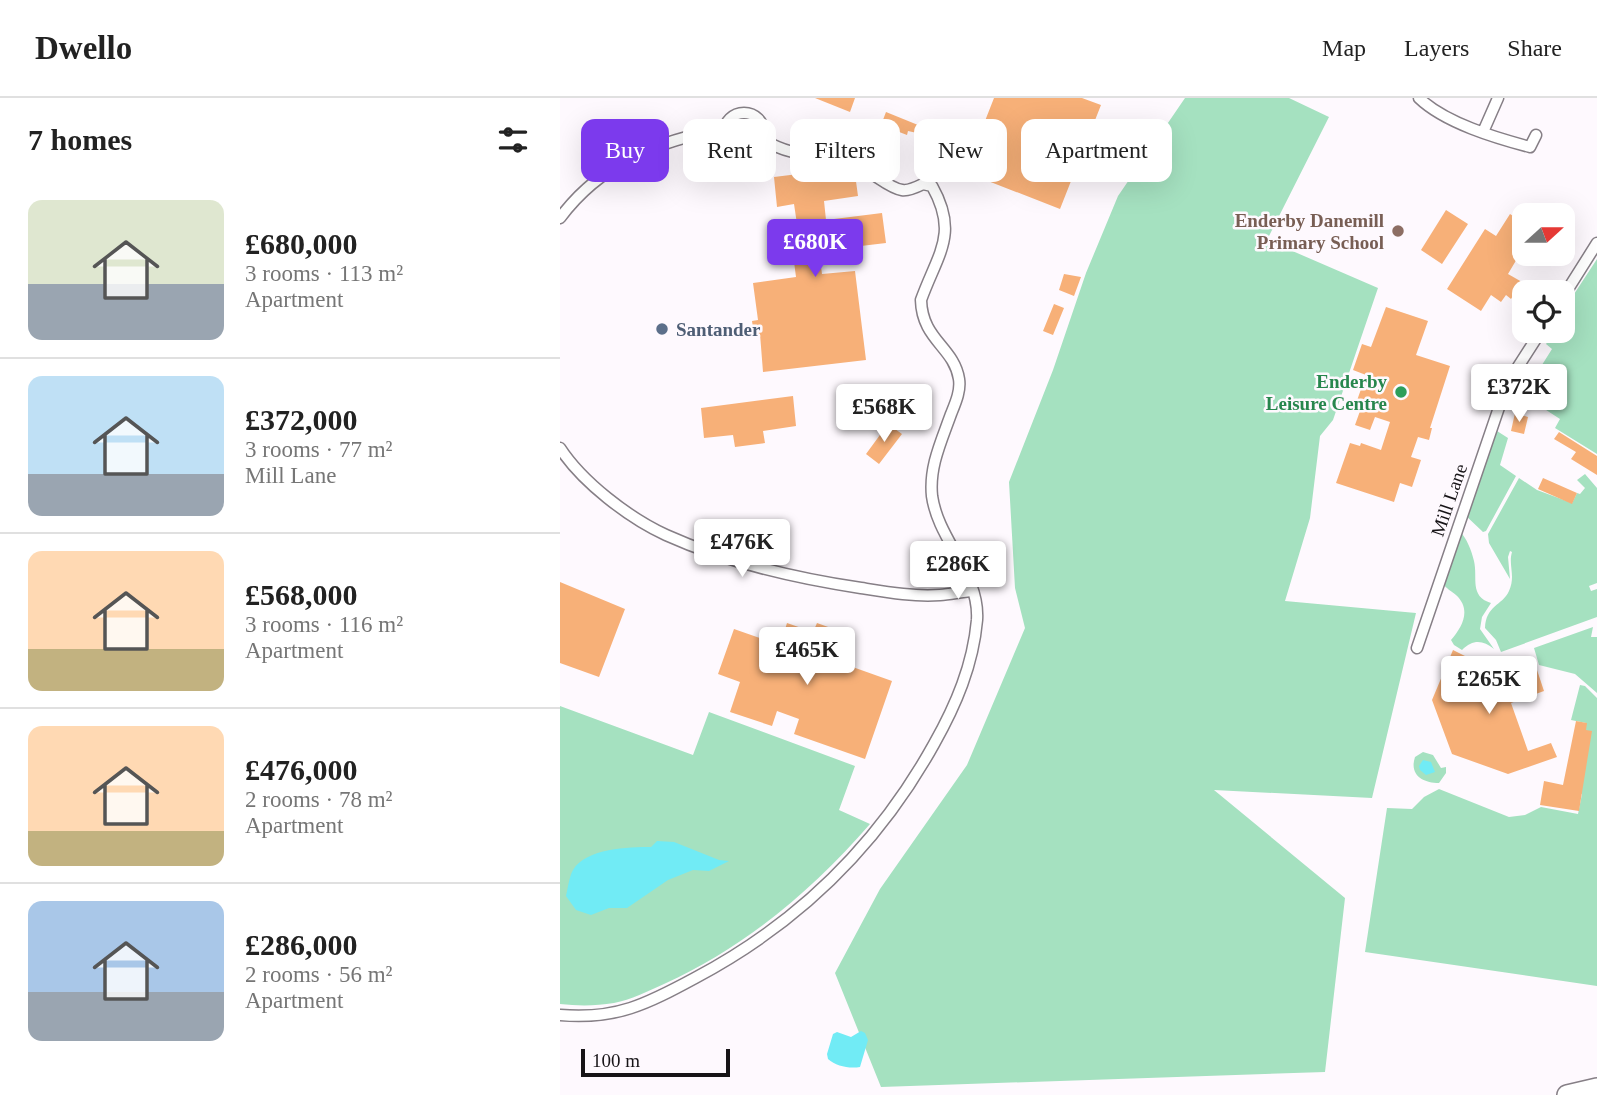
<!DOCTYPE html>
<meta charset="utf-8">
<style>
body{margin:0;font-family:Georgia,serif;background:#f6f6f6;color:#222;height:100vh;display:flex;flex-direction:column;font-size:26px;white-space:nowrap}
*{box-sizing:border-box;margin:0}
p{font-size:23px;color:#767676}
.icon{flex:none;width:38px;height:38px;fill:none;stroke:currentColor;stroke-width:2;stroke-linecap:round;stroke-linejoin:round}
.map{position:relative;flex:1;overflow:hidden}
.panel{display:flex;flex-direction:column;background:#fff;width:560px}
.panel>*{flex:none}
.hud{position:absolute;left:21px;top:21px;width:665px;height:63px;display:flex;gap:14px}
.needle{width:46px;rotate:69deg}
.fabs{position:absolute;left:952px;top:105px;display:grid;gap:14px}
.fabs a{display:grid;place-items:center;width:63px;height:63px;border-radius:14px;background:#fff;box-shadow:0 7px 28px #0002;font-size:35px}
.scale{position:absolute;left:21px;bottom:18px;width:149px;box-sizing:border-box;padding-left:7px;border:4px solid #171417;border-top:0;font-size:19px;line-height:24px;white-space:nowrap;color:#171417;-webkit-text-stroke:5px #fef9fe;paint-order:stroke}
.price{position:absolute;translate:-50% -60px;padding:0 16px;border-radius:7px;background:#fff;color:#222;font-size:23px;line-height:46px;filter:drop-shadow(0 2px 4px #0008)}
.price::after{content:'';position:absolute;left:50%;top:42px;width:21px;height:16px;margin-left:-10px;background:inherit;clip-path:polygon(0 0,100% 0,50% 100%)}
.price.on{background:#7c3aed;color:#fff}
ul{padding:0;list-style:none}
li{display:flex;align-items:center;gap:21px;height:175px;padding:0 28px}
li+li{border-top:2px solid #e0e0e0}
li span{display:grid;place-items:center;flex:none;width:196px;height:140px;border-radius:14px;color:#555}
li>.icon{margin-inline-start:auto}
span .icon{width:84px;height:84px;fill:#fffc;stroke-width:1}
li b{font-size:30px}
h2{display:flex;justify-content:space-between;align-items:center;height:84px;padding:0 28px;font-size:30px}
.pill{padding:0 24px;border-radius:14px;background:#fff;box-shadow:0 7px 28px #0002;font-size:24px;line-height:63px}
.pill.on{background:#7c3aed;color:#fff}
header{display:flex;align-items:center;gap:42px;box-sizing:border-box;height:98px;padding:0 35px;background:#fff;border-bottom:2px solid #e0e0e0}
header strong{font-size:33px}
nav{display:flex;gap:38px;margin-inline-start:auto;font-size:24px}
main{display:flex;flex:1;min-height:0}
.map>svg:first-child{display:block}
.green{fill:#a5e1c0}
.water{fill:#71ebf5}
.building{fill:#f7b078}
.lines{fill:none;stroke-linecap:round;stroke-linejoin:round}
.street-casing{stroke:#867f86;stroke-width:13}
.highway-casing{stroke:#867f86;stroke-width:22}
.street{stroke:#fff;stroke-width:10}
.highway{stroke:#fff;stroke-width:19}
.education-dot{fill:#8d6e63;stroke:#fef9fe;stroke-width:2.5}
.service-dot{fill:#5c6f8a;stroke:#fef9fe;stroke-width:2.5}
.leisure-dot{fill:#2e9e5b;stroke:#fef9fe;stroke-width:2.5}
.labels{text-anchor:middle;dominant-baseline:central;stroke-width:5;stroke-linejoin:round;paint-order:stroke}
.education-label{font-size:19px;font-weight:bold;fill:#785e54;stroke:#fef9fe;text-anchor:end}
.service-label{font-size:19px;font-weight:bold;fill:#4e5e75;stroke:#fef9fe;text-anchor:start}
.leisure-label{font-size:19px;font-weight:bold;fill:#27864d;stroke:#fef9fe;text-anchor:end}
.street-label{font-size:19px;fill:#171417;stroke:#fef9fe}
</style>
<header>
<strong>Dwello</strong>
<nav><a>Map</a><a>Layers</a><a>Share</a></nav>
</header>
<main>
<section class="panel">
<h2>7 homes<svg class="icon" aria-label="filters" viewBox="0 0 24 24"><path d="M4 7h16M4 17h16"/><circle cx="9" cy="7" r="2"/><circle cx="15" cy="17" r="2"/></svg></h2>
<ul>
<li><span style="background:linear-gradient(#dfe7d0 60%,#9aa5b1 0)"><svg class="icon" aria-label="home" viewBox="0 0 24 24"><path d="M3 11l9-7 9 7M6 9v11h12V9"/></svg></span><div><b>£680,000</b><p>3 rooms · 113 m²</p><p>Apartment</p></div></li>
<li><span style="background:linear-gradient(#bfe0f5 70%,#9aa5b1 0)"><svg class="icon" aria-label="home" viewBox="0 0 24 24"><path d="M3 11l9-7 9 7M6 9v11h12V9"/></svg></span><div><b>£372,000</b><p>3 rooms · 77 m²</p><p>Mill Lane</p></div></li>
<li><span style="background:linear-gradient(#ffd9b3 70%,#c2b280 0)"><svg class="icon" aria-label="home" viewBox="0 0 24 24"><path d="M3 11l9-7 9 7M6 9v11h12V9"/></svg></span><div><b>£568,000</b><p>3 rooms · 116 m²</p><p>Apartment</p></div></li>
<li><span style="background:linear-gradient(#ffd9b3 75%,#c2b280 0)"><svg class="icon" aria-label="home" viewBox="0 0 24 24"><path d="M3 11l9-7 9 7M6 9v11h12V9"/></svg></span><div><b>£476,000</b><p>2 rooms · 78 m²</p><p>Apartment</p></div></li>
<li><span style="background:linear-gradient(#a9c7e8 65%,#9aa5b1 0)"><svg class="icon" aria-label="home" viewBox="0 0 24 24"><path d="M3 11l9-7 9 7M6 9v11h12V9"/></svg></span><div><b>£286,000</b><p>2 rooms · 56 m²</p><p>Apartment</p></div></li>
</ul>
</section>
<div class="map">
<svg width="1037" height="997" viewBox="0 0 1037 997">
<rect width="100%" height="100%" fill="#fef9fe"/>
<path class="green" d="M625,0H729L769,19L707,142L818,190L773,322L760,338L750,420L725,503L856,515L812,700L654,692L785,800L765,974L321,989L275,875L320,791L407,667L465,530L455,490L449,384L493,272L526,175L558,98Z
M1037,161V356L995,330L1000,321L963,297L992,251L986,246L995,233H1003V213Z
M937,333L948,340L940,367L956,378L926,433L923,434L904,416Z
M1025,376L1037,390V485L1029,488L1031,493L1037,491V519L941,554L936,542L925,530C926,507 942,508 949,493C956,478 948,467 952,454L950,453L948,459L950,481L929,445L928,436L959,380L977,392L1012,405L1017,395L1020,396L1025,390L1017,382Z
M899,432C907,441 911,451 914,463C918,480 909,498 931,505L922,519L920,531L934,551C923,542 913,541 902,552L894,547L891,542C902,529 912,512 896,497C891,493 887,491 883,486Z
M1033,529L1031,539H1037V595L1015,576L979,567L974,550Z
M1020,587L1025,588L1037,600V888L805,854L827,710L852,711L864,699L879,691L949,719L965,717L981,709L1018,716L1022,696L1014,694L1026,625L1011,622Z
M0,608L133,657L149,614L295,668L279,712L310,726C252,793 185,849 104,886C88,893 71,902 54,905C36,908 18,908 0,906Z
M863,654L873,657L881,670L886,669V675L879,685C863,685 849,677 855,659Z"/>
<path class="water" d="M863,662L871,664L875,674L866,677L860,672L859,668Z
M97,743L114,744L159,762L169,763L149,773L133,772L108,782L67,810H49L31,817L16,812L6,798C8,790 9,779 13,772C26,750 69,749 91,749Z
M301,933L305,935L308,942L300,969C289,971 276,968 268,961L267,956L273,936L277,934L291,939Z"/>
<path class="building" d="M255,0H295L290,14Z
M434,0H522L541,7L500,111L405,74Z
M326,14L358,27L357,35L348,33L347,37L321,27Z
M279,71L295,76L298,98L264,103L266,122L322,115L326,145L259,153L262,176L295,173L306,262L203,274L200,236L194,237L192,223L198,222L193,185L236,179L233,156L223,157L219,128L237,126L234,106L217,109L214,79Z
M886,112L908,126L882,166L861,152Z
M950,116L964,125V149L948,176L962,184L951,201L946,197L941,204L931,197L921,213L887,191L925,131L936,138Z
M504,176L521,179L514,198L499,192Z
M494,206L504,210L493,237L483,233Z
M826,209L868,223L856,257L890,268L870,330H872L869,342L858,339L851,359L861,362L852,389L840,385L834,404L776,385L790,345L800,348L801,345L821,352L830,324L815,319L810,332L795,327L800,313L794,311L806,277L793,272L802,246L811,249Z
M233,298L236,328L203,333L205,345L175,349L173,337L144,340L141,310Z
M955,315L968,319L964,336L951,333Z
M328,326L342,336L319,366L306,356Z
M999,334L1037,358V377L1011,361L1016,354L994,341Z
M983,380L1017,395L1012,406L978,391Z
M0,484L65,511L39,579L0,565Z
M227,525L253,534L257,525L271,530L268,538L294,547L287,567L332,583L305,661L234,636L239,621L217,613L212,628L170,614L180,584L158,576L174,531L220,547Z
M893,552L907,559L898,579L909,584L973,560L984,593L951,605L968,653L991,645L997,659L948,676L892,656L872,602Z
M1016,623L1027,625L1026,632L1032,633L1019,713L980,707L984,683L1003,687Z"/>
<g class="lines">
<defs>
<path id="street" d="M859,0C885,25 936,40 970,49L976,37
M164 35a20 20 0 1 1 40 0a20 20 0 1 1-40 0Z
M923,34L938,0
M0,120C40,66 99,42 164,31
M1003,199L1037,145
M0,350C22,384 69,420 106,437C168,465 234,480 301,490C326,494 354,499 380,497C391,496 401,494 412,493
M857,550L947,286L981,233
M0,917C56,922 87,906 135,880C237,826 318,747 374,646C396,607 413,567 417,522C420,476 378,442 372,398C369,369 381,344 391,316C395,306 401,293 399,281C394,249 362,242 361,202C378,155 399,136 372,88L363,86C357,89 348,93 342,92C329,90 315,76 303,71C270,54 238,63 204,42"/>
<path id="highway" d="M1007,997L1037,990"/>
</defs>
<use href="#street" class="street-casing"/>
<use href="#highway" class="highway-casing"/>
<use href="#street" class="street"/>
<use href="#highway" class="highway"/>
</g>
<circle class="education-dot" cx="838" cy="133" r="7"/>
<circle class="service-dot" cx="102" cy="231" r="7"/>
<circle class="leisure-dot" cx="841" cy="294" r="7"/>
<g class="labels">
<g class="education-label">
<text x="824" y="122">Enderby Danemill<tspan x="824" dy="22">Primary School</tspan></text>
</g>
<g class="service-label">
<text x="116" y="231">Santander</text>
</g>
<g class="leisure-label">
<text x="827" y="283">Enderby<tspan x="827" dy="22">Leisure Centre</tspan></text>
</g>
<g class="street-label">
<text transform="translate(889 402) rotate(-71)">Mill Lane</text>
</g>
</g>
</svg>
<div class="fabs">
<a><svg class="needle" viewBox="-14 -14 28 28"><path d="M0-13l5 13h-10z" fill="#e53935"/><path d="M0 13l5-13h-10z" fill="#767676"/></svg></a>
<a><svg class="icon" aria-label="locate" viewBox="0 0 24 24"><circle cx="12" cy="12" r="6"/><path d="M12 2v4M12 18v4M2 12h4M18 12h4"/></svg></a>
</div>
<div class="scale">100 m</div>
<b class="price on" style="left:255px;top:181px">£680K</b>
<b class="price" style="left:959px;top:326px">£372K</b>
<b class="price" style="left:324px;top:346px">£568K</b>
<b class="price" style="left:182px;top:481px">£476K</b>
<b class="price" style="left:398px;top:503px">£286K</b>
<b class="price" style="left:247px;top:589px">£465K</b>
<b class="price" style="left:929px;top:618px">£265K</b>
<div class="hud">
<a class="pill on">Buy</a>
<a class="pill">Rent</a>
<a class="pill">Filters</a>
<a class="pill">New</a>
<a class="pill">Apartment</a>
</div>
</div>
</main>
